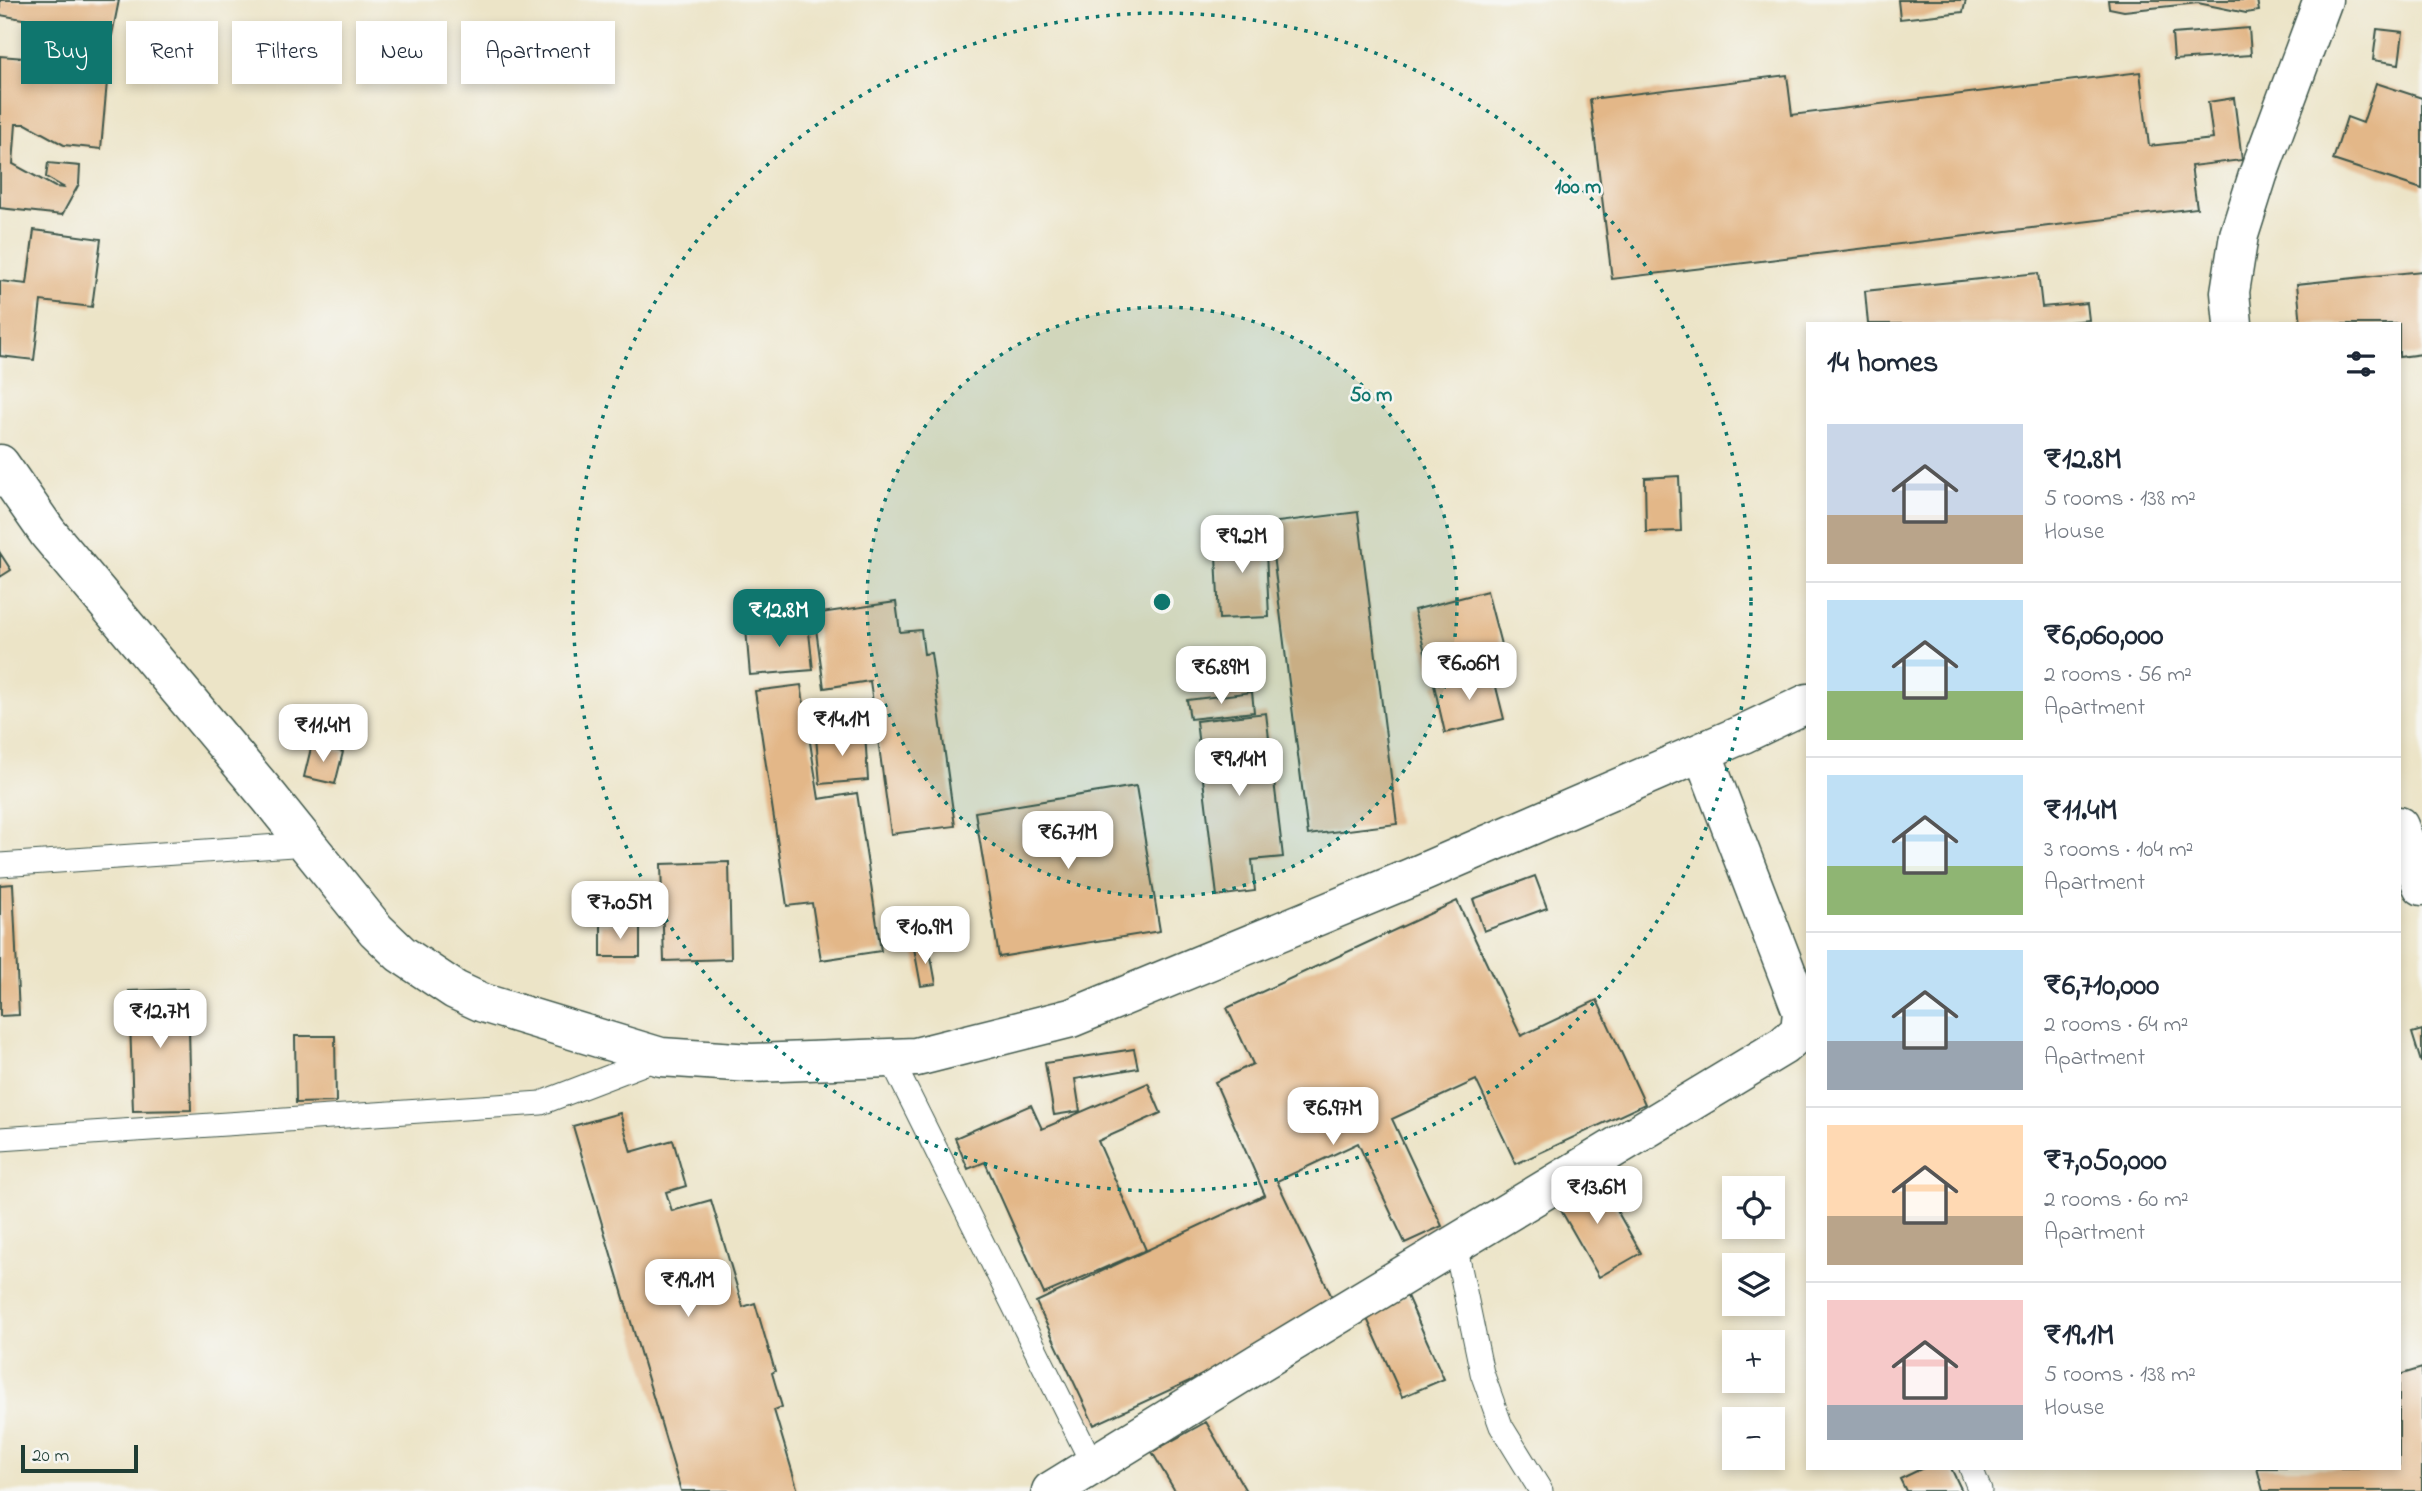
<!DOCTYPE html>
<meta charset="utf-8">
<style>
body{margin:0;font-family:"Indie Flower",sans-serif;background:#f6f6f7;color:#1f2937;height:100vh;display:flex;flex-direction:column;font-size:26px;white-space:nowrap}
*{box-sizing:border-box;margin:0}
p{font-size:23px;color:#747a83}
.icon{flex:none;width:38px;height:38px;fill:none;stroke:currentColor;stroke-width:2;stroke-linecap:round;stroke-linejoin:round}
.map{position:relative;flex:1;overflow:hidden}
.panel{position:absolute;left:1806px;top:322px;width:595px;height:1148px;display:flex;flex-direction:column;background:#fff;border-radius:0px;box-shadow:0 4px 10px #0003}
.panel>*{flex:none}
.banner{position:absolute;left:21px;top:21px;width:665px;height:63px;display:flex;gap:14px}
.fabs{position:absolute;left:1722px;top:1176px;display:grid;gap:14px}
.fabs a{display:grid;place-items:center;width:63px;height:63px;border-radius:0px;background:#fff;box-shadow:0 4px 10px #0003;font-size:35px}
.scale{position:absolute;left:21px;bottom:18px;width:117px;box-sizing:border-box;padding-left:7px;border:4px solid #1f3d34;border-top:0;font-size:19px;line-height:24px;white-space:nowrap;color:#1f3d34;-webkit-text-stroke:5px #f6f6f2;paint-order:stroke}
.price{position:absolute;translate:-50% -60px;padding:0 16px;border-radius:14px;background:#fff;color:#222;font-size:23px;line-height:46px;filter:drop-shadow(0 2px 4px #0008)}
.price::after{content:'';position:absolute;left:50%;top:42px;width:21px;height:16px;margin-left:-10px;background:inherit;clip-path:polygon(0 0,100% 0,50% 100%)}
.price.current{background:#0f766e;color:#fff}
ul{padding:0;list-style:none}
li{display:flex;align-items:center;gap:21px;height:175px;padding:0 21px}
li+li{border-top:2px solid #e0e1e3}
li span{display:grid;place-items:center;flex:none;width:196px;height:140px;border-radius:0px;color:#555}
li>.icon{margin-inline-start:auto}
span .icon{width:84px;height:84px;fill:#fffc;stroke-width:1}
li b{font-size:30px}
h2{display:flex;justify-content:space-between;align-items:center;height:84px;padding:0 21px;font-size:30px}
.tag{padding:0 24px;border-radius:0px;background:#fff;box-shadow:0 4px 10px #0003;font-size:24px;line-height:63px}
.tag.current{background:#0f766e;color:#fff}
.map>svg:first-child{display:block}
.building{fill:#e3b788}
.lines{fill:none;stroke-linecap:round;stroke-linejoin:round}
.lane-casing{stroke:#3e564a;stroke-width:25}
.street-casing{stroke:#3e564a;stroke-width:41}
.lane{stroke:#fff;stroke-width:23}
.street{stroke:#fff;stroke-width:38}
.ring{fill:none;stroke:#0f766e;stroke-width:3.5;stroke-dasharray:3.5 7}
.centre{fill:#0f766e;stroke:#f6f6f2;stroke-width:3.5}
.ring-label{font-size:21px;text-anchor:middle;font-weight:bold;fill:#0f766e;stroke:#f6f6f2;stroke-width:5;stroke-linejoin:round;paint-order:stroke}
</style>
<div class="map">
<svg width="2422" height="1491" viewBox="0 0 2422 1491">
<rect width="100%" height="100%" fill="#f6f6f2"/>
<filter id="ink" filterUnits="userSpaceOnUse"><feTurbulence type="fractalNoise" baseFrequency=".0143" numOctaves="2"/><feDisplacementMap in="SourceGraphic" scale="14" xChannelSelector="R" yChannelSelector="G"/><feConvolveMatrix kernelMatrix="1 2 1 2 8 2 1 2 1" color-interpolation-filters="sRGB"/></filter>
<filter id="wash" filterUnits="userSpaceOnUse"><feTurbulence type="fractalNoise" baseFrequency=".00686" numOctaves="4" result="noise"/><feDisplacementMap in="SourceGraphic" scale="28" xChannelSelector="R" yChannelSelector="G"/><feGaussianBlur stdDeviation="1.57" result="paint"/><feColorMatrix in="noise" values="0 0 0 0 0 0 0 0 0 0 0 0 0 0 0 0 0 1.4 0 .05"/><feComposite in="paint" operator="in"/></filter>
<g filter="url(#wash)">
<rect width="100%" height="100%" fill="#ece4c7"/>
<g id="blocks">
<path class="building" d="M0,0H119L112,35L0,15Z
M1898,0H1966L1963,12L1900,19Z
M2108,0H2257L2259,11L2246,13L2198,3L2124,11L2109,8Z
M2249,28L2251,55L2174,60L2172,34Z
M2377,29L2403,32L2399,64L2373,60Z
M29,51L109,59L101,149L64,145L26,124H16L13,164L55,187L65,188L46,177L48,163L80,166L79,184L62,215L0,208V56L25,58Z
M2140,72L2149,146L2213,139L2208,102L2234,98L2242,160L2191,166L2197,208L1612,279L1590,99L1787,75L1792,115Z
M2376,83L2422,98V189L2333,160L2347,117L2363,123Z
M34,230L101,239L92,307L41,301L34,360L0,356V281L27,284Z
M2422,271V354L2399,357V324H2301L2297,284Z
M2038,273L2042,307L2087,303L2089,320L2049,324H1868L1865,291Z
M1679,476L1681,531L1646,532L1645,478Z
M1358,512L1397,824L1308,835L1269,523Z
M1265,530L1269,617L1219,619L1215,533Z
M0,553L11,570L0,577Z
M1487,591L1504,656L1431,675L1414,610Z
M896,602L900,632L921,630L924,654L931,653L955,826L891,834L870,681L824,688L814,614Z
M808,623L813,670L750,675L746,629Z
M1492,671L1504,719L1445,733L1434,685Z
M801,685L819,799L857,793L881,951L821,960L812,903L787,906L755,691Z
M1252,692L1254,712L1190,719L1187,700Z
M1266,713L1283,857L1252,860L1255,891L1217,896L1196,721Z
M865,733L868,780L820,784L816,737Z
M312,744L343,752L335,784L304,777Z
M1136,786L1160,931L999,957L975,812Z
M729,862L731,959L664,961L661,864Z
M1535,876L1547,908L1484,931L1473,899Z
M13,884L19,1015L0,1016V885Z
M1457,901L1521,1036L1597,1000L1645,1104L1516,1164L1476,1080L1392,1119L1442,1226L1405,1243L1358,1143L1277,1181L1339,1312L1094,1425L1036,1302L1265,1195L1215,1082L1253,1064L1227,1008Z
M601,924H640V957H601Z
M929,946L936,984L921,986L914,948Z
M188,989L191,1110L133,1111L129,991Z
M2422,1030V1062H2421L2412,1033Z
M295,1036H335L336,1102L296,1103Z
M1134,1049L1138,1068L1075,1079L1080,1111L1054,1115L1045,1063Z
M1148,1083L1161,1113L1098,1141L1146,1250L1044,1294L985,1162L968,1169L955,1138L1031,1105L1042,1129Z
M620,1113L631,1152L673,1140L686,1186L666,1192L672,1211L711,1200L743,1307L755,1303L775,1371L772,1373L782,1407L774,1410L798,1491H681L573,1126Z
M1596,1174L1641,1253L1599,1277L1554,1198Z
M1407,1296L1444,1379L1402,1397L1365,1314Z
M2422,1368V1491H2263L2257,1468H2399V1375Z
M1206,1422L1246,1491H1175L1152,1452Z
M1923,1468H1951L1962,1491H1906L1900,1479Z"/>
</g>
</g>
<g filter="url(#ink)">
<use href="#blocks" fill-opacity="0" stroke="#3e564a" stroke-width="2"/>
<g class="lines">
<defs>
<path id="lane" d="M0,865L307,844
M890,1057L1093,1465
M0,1139L541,1103L661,1057
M1455,1244L1482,1373L1501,1426L1541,1491
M1971,1468L1980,1491"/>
<path id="street" d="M2233,324L2230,292L2239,235L2258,175L2323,0
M0,464L48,533L269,797L376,930L401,954L455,990L483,1003L661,1057L751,1063L916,1057L1071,1018L1410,878L1743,734L1808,703
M2399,826L2422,886
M1051,1491L1260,1362L1783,1046L1800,1031L1802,1012L1702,752"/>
</defs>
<use href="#lane" class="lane-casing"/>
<use href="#street" class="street-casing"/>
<use href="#lane" class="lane"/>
<use href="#street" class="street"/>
</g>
</g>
<circle cx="1162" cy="602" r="295" fill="#0f766e" fill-opacity=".12"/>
<g class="ring">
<circle cx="1162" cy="602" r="295"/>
<circle cx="1162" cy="602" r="589"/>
</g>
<circle cx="1162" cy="602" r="10" class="centre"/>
<g class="ring-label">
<text x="1578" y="193">100 m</text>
<text x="1371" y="401">50 m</text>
</g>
</svg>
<div class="fabs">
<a><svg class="icon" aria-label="locate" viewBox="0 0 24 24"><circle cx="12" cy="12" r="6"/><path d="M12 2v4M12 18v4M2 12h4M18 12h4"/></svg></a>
<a><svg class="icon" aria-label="layers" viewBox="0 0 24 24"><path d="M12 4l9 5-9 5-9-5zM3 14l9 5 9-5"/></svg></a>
<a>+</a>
<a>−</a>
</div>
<div class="scale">20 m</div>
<b class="price" style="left:1242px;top:575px">₹9.2M</b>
<b class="price current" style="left:779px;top:649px">₹12.8M</b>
<b class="price" style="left:1469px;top:702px">₹6.06M</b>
<b class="price" style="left:1221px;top:706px">₹6.89M</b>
<b class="price" style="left:842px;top:758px">₹14.1M</b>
<b class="price" style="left:323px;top:764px">₹11.4M</b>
<b class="price" style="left:1239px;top:798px">₹9.14M</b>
<b class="price" style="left:1068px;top:871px">₹6.71M</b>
<b class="price" style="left:620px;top:941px">₹7.05M</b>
<b class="price" style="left:925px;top:966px">₹10.9M</b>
<b class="price" style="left:160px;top:1050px">₹12.7M</b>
<b class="price" style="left:1333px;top:1147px">₹6.97M</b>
<b class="price" style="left:1597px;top:1226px">₹13.6M</b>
<b class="price" style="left:688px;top:1319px">₹19.1M</b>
<div class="banner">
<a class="tag current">Buy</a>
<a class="tag">Rent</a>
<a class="tag">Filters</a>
<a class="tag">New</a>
<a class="tag">Apartment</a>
</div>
<section class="panel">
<h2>14 homes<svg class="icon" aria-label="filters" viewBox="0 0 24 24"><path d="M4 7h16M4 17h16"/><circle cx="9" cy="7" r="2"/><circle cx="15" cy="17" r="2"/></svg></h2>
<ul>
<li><span style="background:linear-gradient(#c9d6e8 65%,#b9a48a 0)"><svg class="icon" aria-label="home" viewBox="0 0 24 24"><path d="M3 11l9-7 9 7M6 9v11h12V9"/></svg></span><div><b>₹12.8M</b><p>5 rooms · 138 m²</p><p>House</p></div></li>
<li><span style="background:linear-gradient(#bfe0f5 65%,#8fb573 0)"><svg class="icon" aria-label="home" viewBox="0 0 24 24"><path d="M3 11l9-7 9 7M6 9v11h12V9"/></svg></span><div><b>₹6,060,000</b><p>2 rooms · 56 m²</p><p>Apartment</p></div></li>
<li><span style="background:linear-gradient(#bfe0f5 65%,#8fb573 0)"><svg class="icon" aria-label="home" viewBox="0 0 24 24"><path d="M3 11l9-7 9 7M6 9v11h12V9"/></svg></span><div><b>₹11.4M</b><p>3 rooms · 104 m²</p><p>Apartment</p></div></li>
<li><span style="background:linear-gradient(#bfe0f5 65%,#9aa5b1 0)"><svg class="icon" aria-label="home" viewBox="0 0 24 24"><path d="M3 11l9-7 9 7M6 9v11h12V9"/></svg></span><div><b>₹6,710,000</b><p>2 rooms · 64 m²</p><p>Apartment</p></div></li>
<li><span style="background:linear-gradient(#ffd9b3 65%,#b9a48a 0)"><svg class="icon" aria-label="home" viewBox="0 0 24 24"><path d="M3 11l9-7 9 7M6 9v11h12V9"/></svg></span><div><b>₹7,050,000</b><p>2 rooms · 60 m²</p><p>Apartment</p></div></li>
<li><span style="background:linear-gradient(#f6c9c9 75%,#9aa5b1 0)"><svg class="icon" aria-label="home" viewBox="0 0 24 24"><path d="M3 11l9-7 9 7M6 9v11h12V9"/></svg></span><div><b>₹19.1M</b><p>5 rooms · 138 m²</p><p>House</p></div></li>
</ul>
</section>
</div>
